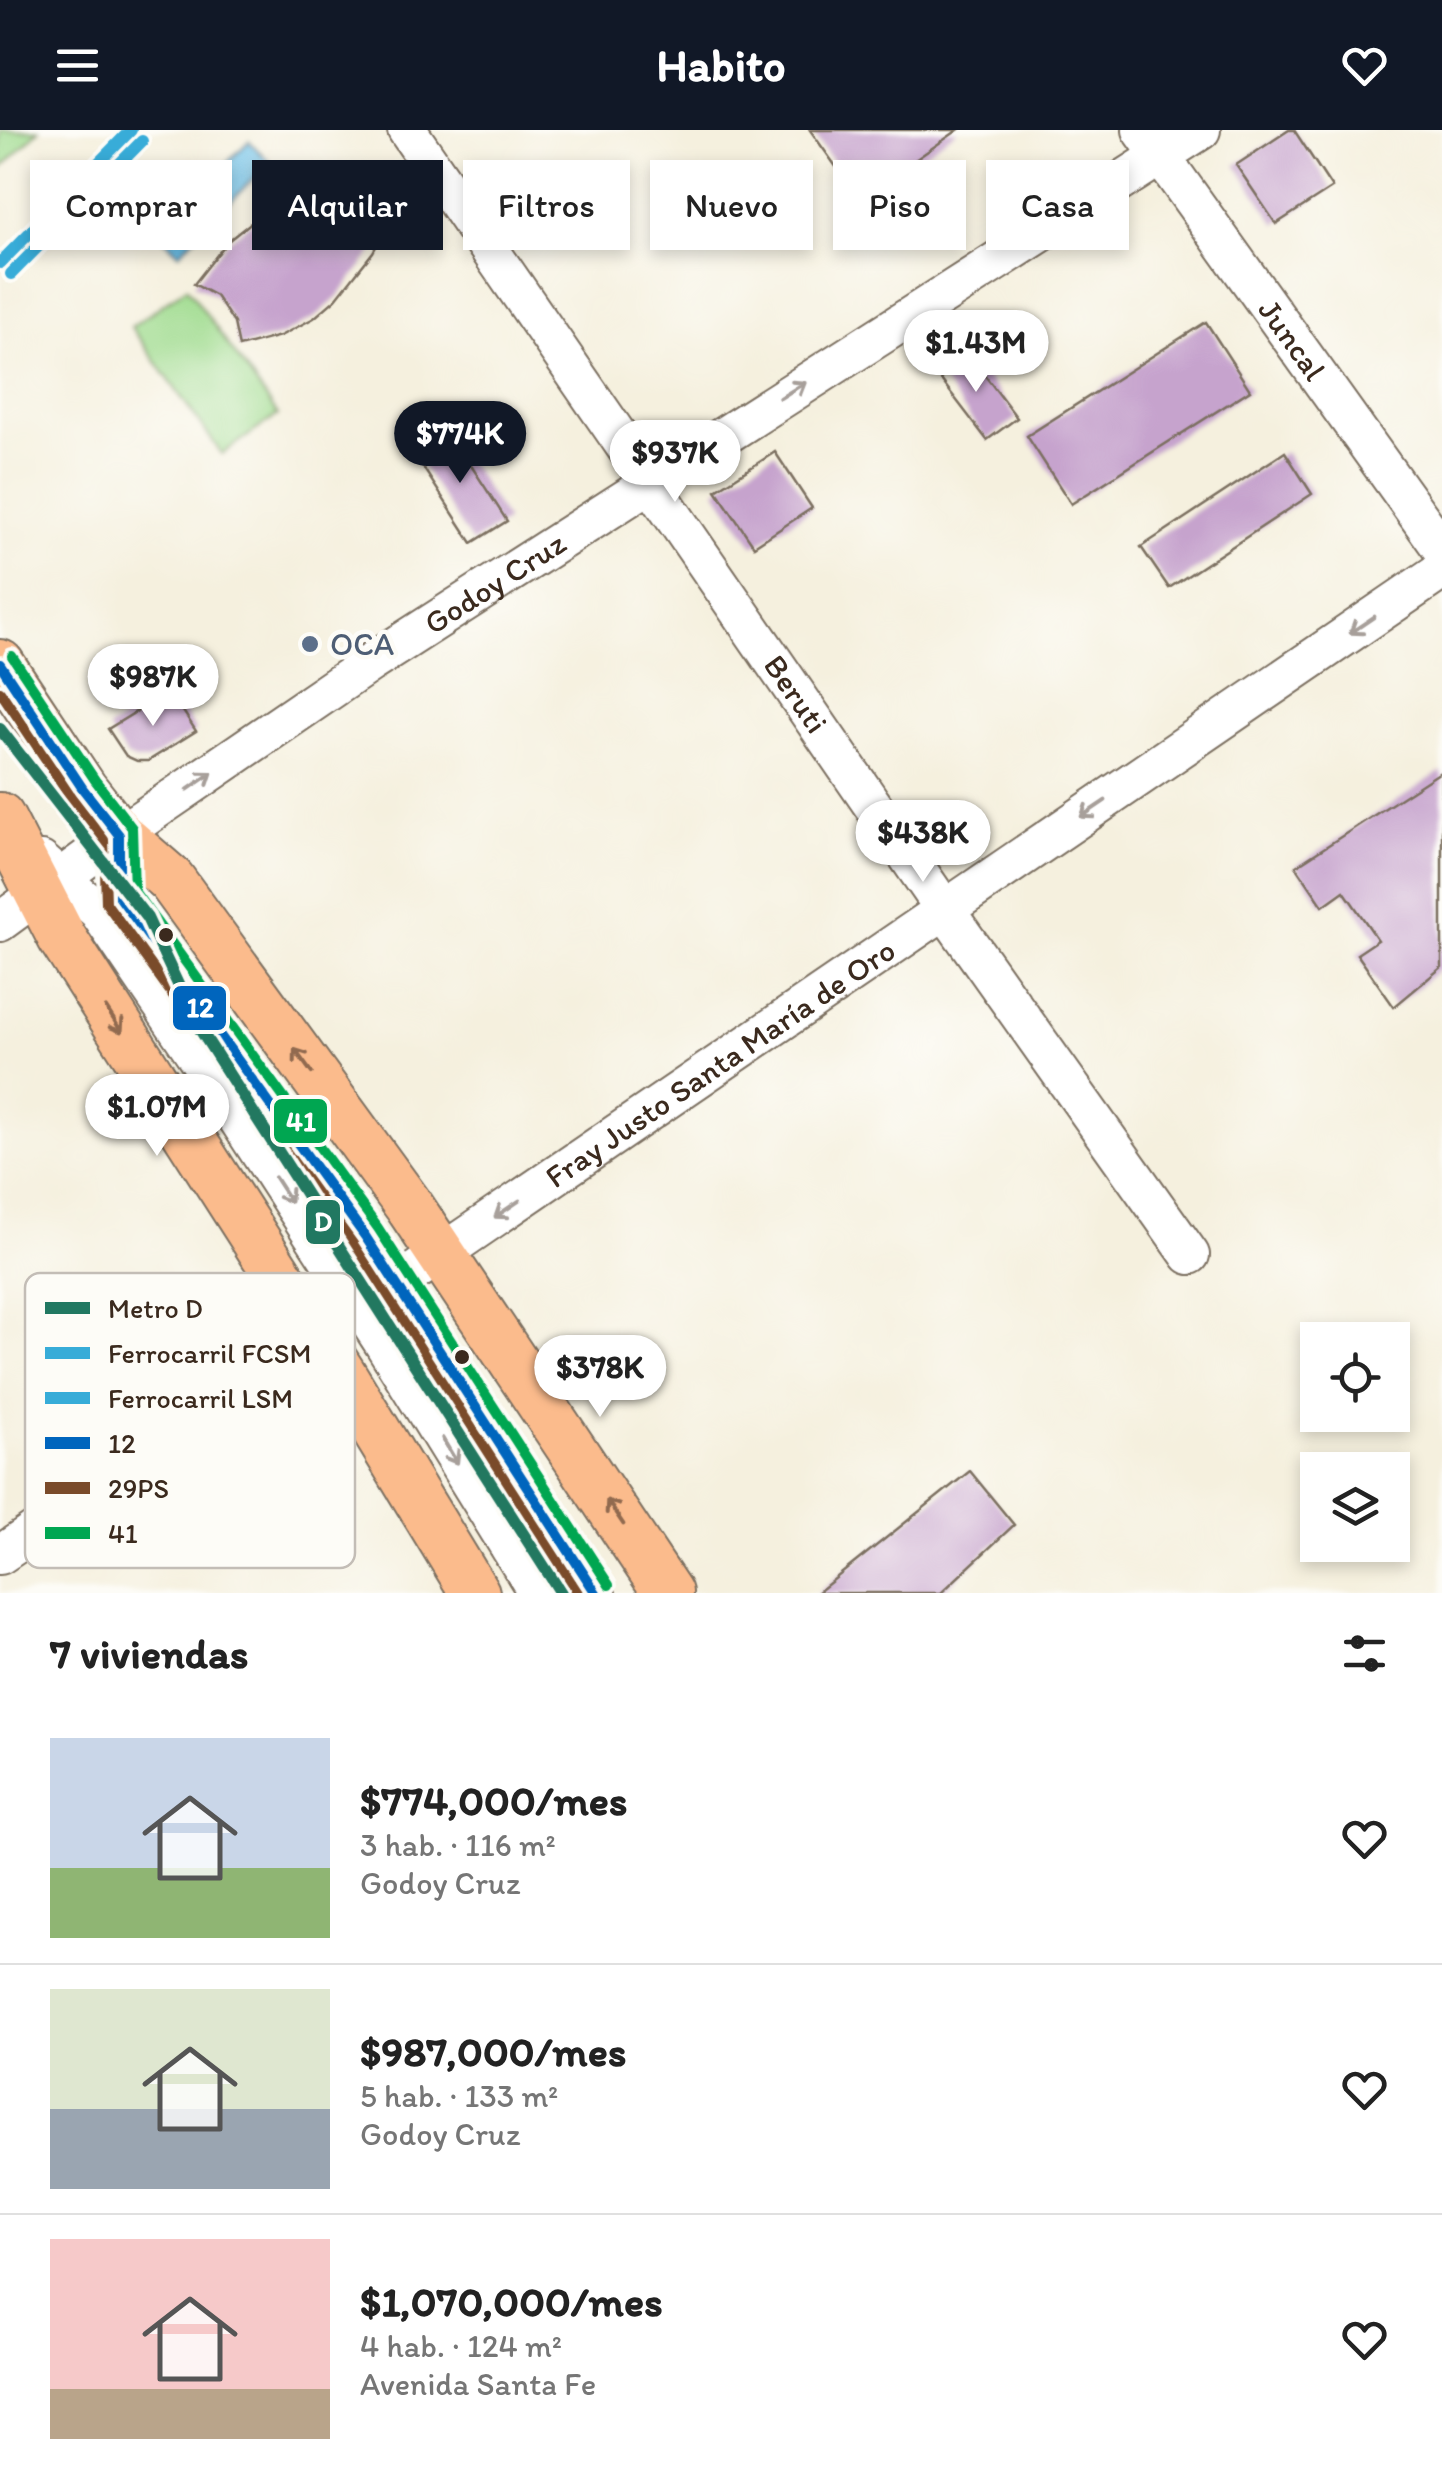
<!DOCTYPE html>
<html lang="es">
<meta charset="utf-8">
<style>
body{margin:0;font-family:Itim,sans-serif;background:#f6f6f6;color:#222;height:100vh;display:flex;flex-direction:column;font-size:38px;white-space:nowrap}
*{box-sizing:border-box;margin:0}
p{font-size:32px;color:#767676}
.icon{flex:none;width:55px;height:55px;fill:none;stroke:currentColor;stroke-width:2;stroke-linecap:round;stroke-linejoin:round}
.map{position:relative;height:1463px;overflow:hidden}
.drawer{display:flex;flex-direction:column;background:#fff;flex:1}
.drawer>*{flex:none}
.top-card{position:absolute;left:30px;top:30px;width:1382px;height:90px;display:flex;gap:20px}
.fabs{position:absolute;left:1300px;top:1192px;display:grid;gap:20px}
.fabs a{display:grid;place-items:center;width:110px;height:110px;border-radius:0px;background:#fff;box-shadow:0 5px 15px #0003;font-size:50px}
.price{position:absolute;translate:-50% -85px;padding:0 22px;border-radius:35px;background:#fff;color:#222;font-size:32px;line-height:65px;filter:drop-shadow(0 2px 5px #0008)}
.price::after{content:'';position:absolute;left:50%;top:60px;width:30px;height:22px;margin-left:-15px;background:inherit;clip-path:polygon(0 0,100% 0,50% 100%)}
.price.active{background:#111827;color:#fff}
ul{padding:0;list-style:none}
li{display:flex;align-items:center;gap:30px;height:250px;padding:0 50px}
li+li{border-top:2px solid #e0e0e0}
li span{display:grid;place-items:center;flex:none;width:280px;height:200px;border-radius:0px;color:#555}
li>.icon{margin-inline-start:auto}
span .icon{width:120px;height:120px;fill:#fffc;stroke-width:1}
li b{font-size:42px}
h2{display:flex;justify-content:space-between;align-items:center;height:120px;padding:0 50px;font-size:42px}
.chip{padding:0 35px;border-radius:0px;background:#fff;box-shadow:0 5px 15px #0003;font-size:35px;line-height:90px}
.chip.active{background:#111827;color:#fff}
header{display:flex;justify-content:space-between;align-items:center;height:130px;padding:0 50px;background:#111827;color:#fff;font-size:45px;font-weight:700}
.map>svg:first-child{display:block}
.green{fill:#a0dc90;stroke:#6e8357;stroke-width:2.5}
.water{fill:#6cc0e8;stroke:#547583;stroke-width:2.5}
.building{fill:#c6a3cd}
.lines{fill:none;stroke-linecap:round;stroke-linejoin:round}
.minor-casing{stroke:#7c6f61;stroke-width:42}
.major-casing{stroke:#7c6f61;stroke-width:52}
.minor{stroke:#fff;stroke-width:38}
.major{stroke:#fbbb8c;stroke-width:48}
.bus-1-casing{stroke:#fdfcf7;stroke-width:18}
.bus-2-casing{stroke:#fdfcf7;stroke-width:18}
.bus-3-casing{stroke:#fdfcf7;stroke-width:18}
.bus-1{stroke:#0065bd;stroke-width:10}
.bus-2{stroke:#7a4b2a;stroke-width:10}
.bus-3{stroke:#00a651;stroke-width:10}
.rail-1-casing{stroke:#fdfcf7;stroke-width:20}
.rail-2-casing{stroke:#fdfcf7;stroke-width:20}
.rail-1{stroke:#37acd8;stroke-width:12}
.rail-2{stroke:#37acd8;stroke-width:12}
.metro-1-casing{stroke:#fdfcf7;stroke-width:20}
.metro-1{stroke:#217861;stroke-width:12}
.oneway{stroke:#a79f9a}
.oneway2{stroke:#916b50}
.service-dot{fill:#5c6f8a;stroke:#fdfcf7;stroke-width:4}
.bus-dot{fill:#3b2a1e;stroke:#fdfcf7;stroke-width:4}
.labels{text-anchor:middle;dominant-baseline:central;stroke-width:9;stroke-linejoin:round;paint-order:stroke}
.street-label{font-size:32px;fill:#3b2a1e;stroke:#fdfcf7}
.service-label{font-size:32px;fill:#4e5e75;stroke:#fdfcf7;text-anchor:start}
.key{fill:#fdfcf7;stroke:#c3bdb6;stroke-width:2.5}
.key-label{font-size:28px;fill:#3b2a1e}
.line-badge{stroke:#fdfcf7;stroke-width:4}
.badge-label{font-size:28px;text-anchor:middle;font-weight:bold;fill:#fff}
</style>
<header><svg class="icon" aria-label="menu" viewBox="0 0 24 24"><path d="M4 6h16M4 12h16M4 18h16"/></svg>Habito<svg class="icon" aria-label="heart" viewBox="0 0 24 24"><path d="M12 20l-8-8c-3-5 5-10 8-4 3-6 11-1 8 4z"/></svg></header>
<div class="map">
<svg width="1442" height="1463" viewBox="0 0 1442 1463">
<rect width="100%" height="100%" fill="#fdfcf7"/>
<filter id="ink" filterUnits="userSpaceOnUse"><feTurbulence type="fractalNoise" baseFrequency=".01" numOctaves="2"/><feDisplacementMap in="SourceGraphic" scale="20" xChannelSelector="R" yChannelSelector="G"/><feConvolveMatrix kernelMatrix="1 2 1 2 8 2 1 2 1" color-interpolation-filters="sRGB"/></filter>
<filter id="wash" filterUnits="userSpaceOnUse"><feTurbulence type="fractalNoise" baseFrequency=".0048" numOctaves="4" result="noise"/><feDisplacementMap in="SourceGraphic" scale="40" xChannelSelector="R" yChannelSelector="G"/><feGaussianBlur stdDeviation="2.25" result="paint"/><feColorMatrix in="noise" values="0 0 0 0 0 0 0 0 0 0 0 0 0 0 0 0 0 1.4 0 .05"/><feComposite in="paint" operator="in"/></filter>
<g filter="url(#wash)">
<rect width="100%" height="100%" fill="#f5f0de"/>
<path class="green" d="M0,0H39L0,40Z
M187,157L278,285L222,324L131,197Z"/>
<path class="water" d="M249,11L270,32L179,123L157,102Z"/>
<g id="blocks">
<path class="building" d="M810,0H958L859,69Z
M1289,0H1294L1332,58L1276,94L1236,35Z
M338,52L343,77L356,96L379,111L373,122L336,169L314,188L280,206L239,217L234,193L216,166L194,154L228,111L267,80L289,66Z
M1206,192L1250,260L1071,374L1027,306Z
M965,219L1017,288L987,310L935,242Z
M448,300L507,391L472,413L413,322Z
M775,322L812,378L754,416L716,360Z
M1285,322L1312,364L1169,458L1141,417Z
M170,561L196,601L148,631H137L126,626L108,599Z
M1442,641V837L1394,877L1357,824L1378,810L1344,761L1323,776L1296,736Z
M970,1341L1014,1395L941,1463H817Z"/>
</g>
</g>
<g filter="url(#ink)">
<use href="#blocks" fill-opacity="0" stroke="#7c6f61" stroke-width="2.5"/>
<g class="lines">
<defs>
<g id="minor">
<path id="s1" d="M407,0L945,780L1190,1125"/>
<path id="s2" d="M1142,0L1442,419"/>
<path d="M119,705V766L365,1106L596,1463"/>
<path d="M41,731L98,781L206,940L384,1214L538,1463"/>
<path id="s3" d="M0,792L119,705L370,533L1201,0"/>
<path id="s4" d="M0,1425L1442,440"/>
</g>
<path id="major" d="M0,534L83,659L119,705L171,750L409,1076L668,1463
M0,687L62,808L341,1243L475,1463"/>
</defs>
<use href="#minor" class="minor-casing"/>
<use href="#major" class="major-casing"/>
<use href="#minor" class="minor"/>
<use href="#major" class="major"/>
<defs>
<path id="bus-1" d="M0,534L83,659L119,705V766L365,1106L596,1463"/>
<path id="bus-2" d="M0,561L71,667L104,710L106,773L353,1114L578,1463"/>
<path id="bus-3" d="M12,526L95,650L132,698L134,761L378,1098L609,1455"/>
</defs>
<use href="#bus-1" class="bus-1-casing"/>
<use href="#bus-2" class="bus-2-casing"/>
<use href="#bus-3" class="bus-3-casing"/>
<use href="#bus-1" class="bus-1"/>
<use href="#bus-2" class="bus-2"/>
<use href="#bus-3" class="bus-3"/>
<defs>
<path id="rail-1" d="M0,133L131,0"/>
<path id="rail-2" d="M11,144L142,11"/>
</defs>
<use href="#rail-1" class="rail-1-casing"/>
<use href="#rail-2" class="rail-2-casing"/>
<use href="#rail-1" class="rail-1"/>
<use href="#rail-2" class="rail-2"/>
<defs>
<path id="metro-1" d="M0,599L147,788L196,893L561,1463"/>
</defs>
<use href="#metro-1" class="metro-1-casing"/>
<use href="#metro-1" class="metro-1"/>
</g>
<defs><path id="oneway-shaft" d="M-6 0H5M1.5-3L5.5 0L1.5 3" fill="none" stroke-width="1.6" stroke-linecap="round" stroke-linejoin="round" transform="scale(2.5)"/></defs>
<g class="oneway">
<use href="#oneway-shaft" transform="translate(793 260) rotate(-32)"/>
<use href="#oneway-shaft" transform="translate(1362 495) rotate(146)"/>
<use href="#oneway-shaft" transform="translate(200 651) rotate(-35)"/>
<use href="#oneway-shaft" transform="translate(1093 679) rotate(146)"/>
<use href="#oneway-shaft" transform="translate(283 1060) rotate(57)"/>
<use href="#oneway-shaft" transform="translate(507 1079) rotate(146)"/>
<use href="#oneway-shaft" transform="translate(450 1321) rotate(59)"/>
</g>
<g class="oneway2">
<use href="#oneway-shaft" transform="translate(114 890) rotate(57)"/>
<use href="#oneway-shaft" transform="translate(303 931) rotate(-126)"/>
<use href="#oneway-shaft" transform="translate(615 1382) rotate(-124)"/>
</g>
</g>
<circle class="service-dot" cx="310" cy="514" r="10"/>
<g class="bus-dot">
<circle cx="166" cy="805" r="9"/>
<circle cx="462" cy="1227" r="9"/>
</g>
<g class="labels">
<g class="street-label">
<text stroke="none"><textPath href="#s2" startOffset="258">Juncal</textPath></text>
<text stroke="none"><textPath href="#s3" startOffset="600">Godoy Cruz</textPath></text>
<text stroke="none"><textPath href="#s1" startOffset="685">Beruti</textPath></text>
<text stroke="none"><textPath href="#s4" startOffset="872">Fray Justo Santa María de Oro</textPath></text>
</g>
<g class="service-label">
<text x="330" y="514">OCA</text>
</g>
</g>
<rect x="25" y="1143" width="330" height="295" rx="15" class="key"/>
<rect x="45" y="1172" width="45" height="12" fill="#217861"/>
<rect x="45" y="1217" width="45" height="12" fill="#37acd8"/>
<rect x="45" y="1262" width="45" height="12" fill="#37acd8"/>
<rect x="45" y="1307" width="45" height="12" fill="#0065bd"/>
<rect x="45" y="1352" width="45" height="12" fill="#7a4b2a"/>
<rect x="45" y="1397" width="45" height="12" fill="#00a651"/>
<g class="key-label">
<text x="108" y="1188">Metro D</text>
<text x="108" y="1233">Ferrocarril FCSM</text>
<text x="108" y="1278">Ferrocarril LSM</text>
<text x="108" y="1323">12</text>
<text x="108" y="1368">29PS</text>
<text x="108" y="1413">41</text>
</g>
<g class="line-badge">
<rect x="171" y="854" width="57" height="48" rx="10" fill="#0065bd"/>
<rect x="272" y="967" width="57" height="48" rx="10" fill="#00a651"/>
<rect x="304" y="1068" width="38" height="48" rx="10" fill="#217861"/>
</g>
<g class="badge-label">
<text x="200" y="887">12</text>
<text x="301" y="1001">41</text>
<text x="323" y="1101">D</text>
</g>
</svg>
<div class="fabs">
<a><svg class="icon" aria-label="locate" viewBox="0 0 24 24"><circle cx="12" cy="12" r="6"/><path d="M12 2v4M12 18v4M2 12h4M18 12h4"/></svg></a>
<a><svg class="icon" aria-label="layers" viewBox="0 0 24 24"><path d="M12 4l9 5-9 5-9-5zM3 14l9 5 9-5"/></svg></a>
</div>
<b class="price" style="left:976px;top:265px">$1.43M</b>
<b class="price active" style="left:460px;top:356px">$774K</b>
<b class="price" style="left:675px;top:375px">$937K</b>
<b class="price" style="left:153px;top:599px">$987K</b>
<b class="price" style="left:923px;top:755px">$438K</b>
<b class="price" style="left:157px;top:1029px">$1.07M</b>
<b class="price" style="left:600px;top:1290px">$378K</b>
<div class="top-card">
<a class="chip">Comprar</a>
<a class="chip active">Alquilar</a>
<a class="chip">Filtros</a>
<a class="chip">Nuevo</a>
<a class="chip">Piso</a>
<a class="chip">Casa</a>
</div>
</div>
<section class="drawer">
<h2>7 viviendas<svg class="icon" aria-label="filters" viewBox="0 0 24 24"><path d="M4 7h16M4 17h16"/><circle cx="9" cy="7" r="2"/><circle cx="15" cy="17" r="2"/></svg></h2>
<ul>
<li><span style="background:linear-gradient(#c9d6e8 65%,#8fb573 0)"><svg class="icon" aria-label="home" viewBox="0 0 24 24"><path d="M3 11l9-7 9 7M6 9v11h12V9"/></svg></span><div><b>$774,000/mes</b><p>3 hab. · 116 m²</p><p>Godoy Cruz</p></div><svg class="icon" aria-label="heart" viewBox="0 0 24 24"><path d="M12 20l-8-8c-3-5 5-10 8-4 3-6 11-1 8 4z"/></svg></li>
<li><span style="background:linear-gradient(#dfe7d0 60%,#9aa5b1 0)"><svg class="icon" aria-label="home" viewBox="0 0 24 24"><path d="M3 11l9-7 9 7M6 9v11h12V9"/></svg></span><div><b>$987,000/mes</b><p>5 hab. · 133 m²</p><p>Godoy Cruz</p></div><svg class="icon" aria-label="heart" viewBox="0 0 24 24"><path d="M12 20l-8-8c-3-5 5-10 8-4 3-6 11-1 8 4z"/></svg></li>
<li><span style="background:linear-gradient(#f6c9c9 75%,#b9a48a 0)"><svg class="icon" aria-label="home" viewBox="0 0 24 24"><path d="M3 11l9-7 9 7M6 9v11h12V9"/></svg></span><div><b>$1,070,000/mes</b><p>4 hab. · 124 m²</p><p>Avenida Santa Fe</p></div><svg class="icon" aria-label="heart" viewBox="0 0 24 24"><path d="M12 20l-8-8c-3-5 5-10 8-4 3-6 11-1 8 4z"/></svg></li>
</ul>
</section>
